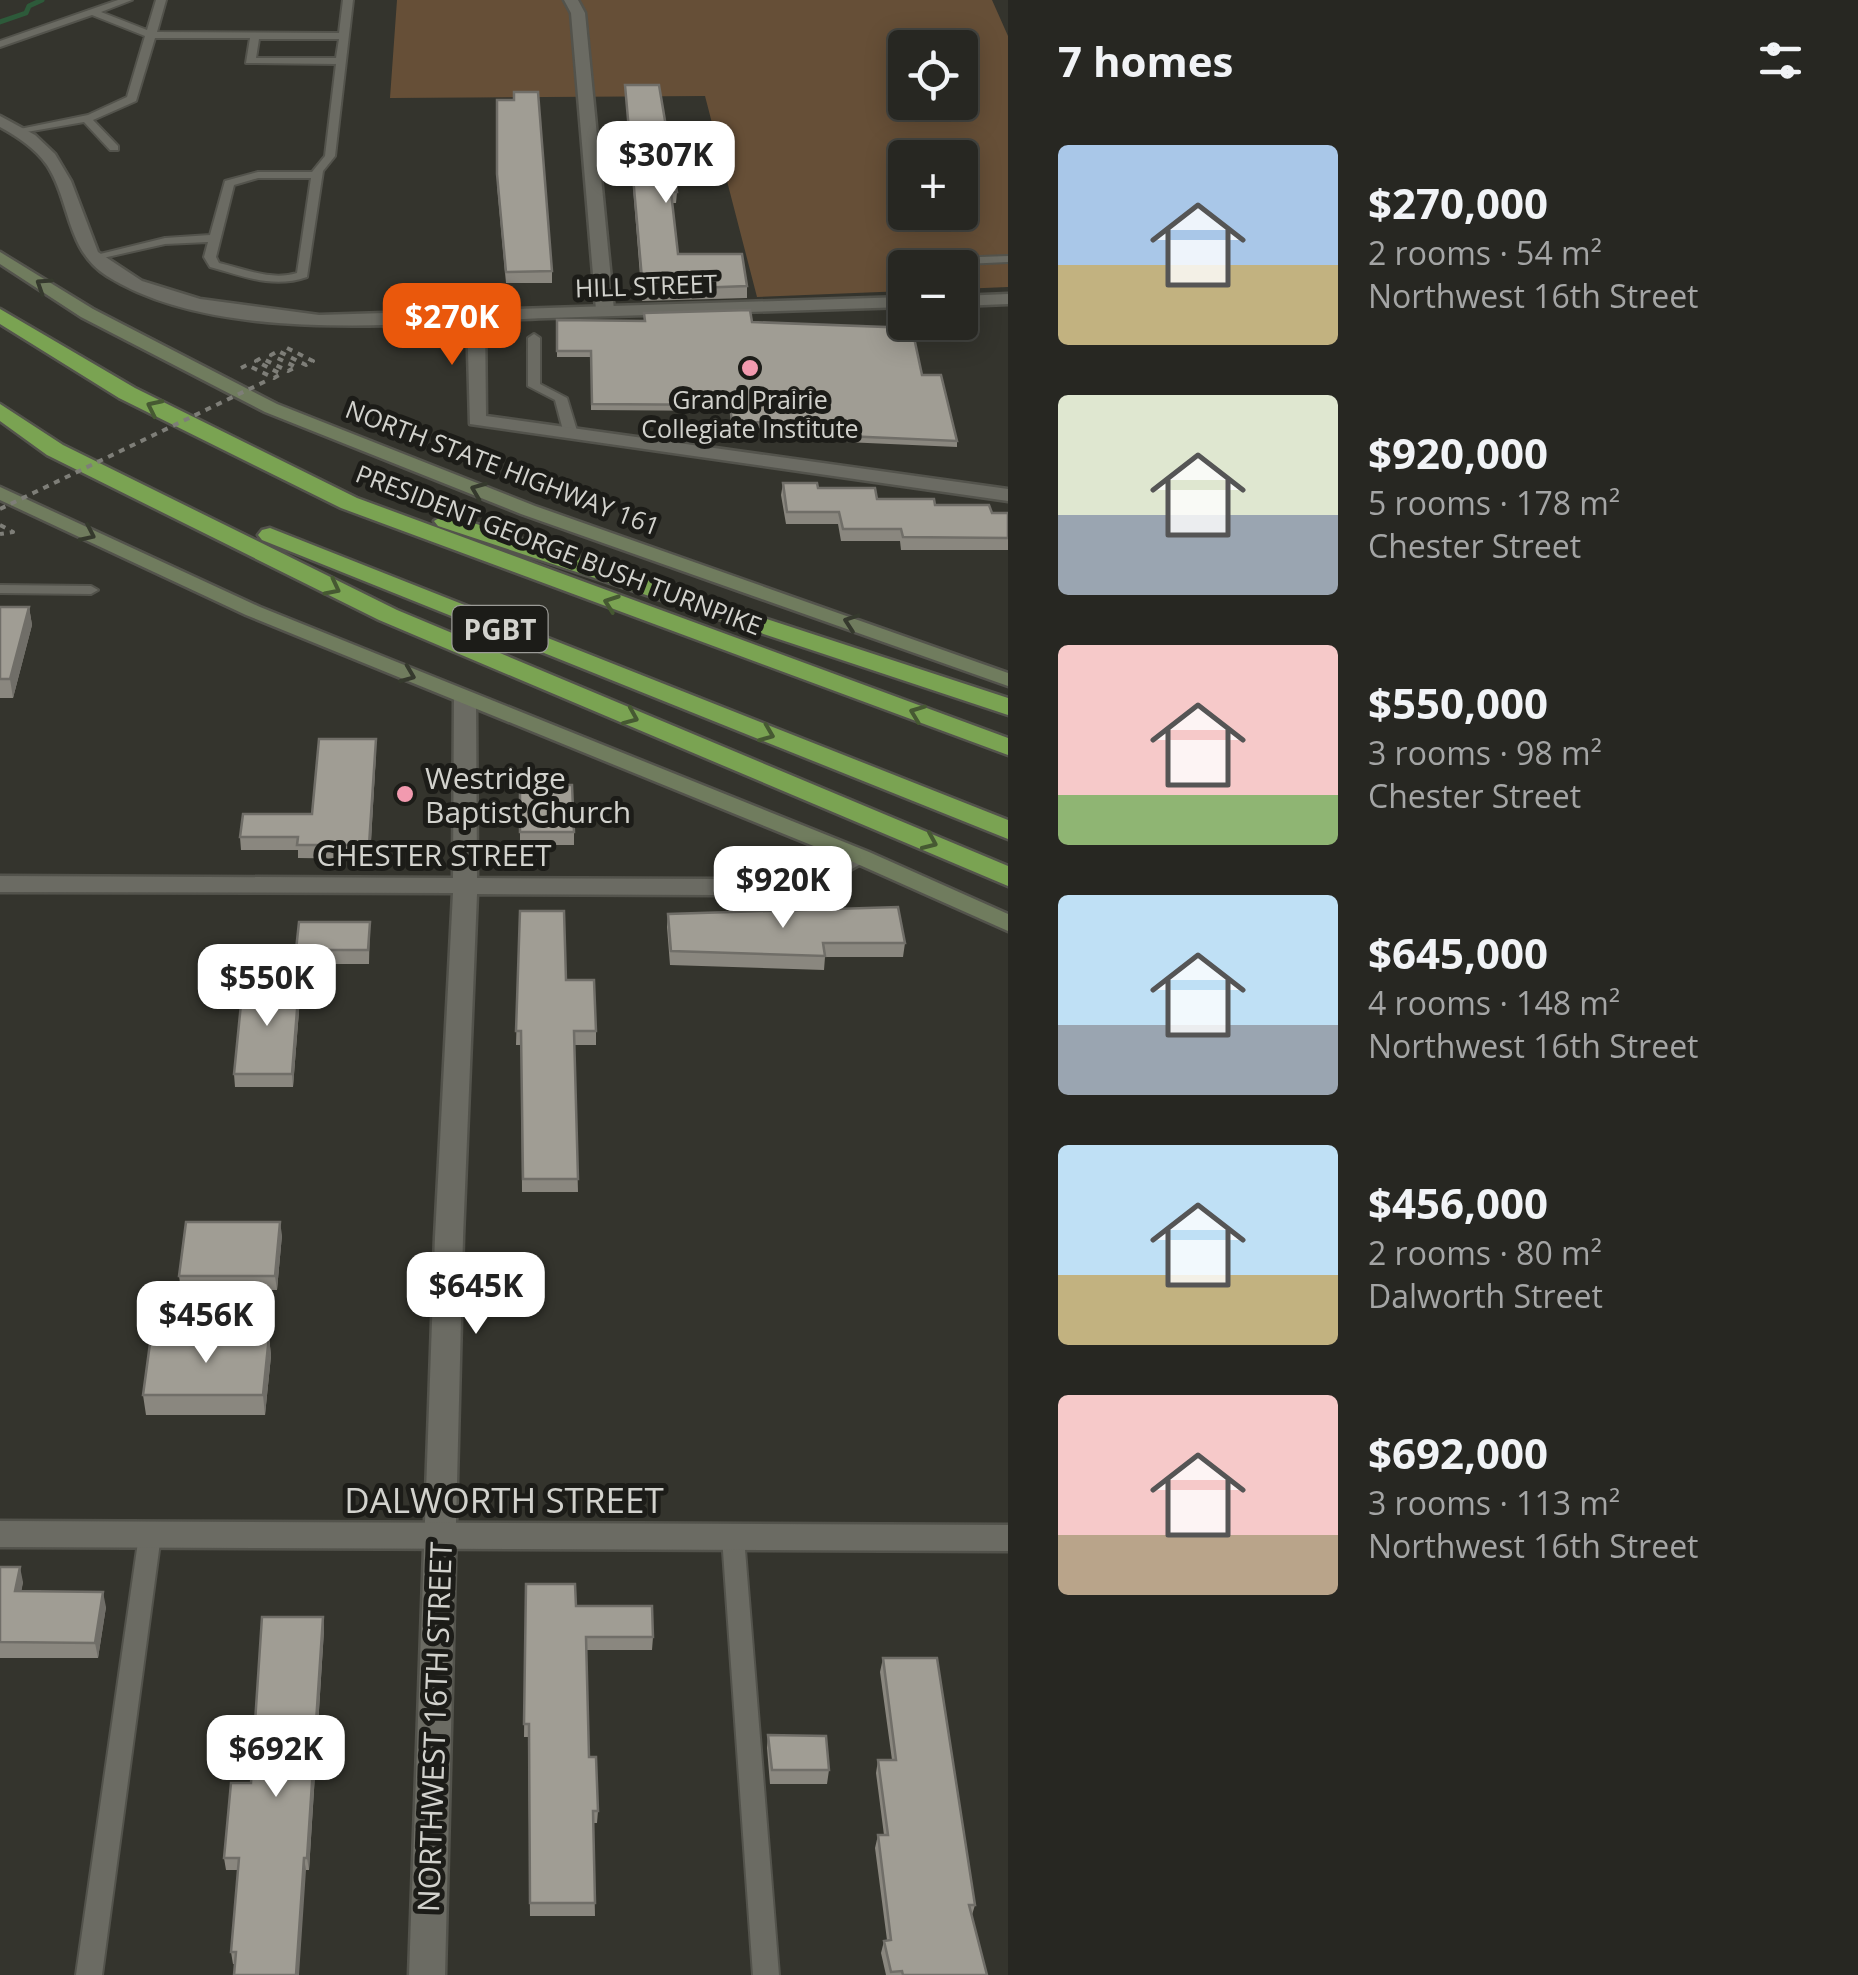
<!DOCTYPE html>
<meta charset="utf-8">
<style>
body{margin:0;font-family:"Open Sans",sans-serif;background:#33332f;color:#f1f3f6;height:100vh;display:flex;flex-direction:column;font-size:38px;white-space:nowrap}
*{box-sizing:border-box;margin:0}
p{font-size:32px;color:#a4a5a5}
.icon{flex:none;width:55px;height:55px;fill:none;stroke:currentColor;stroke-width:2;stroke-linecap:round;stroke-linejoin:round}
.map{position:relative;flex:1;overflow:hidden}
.side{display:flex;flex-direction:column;background:#272722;width:850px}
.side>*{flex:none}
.tools{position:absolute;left:888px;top:30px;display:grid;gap:20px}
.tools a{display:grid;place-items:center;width:90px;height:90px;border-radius:10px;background:#272722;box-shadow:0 5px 25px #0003,0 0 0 2px #434440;font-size:50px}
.price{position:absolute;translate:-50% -85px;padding:0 22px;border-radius:20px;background:#fff;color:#222;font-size:32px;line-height:65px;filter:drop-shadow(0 2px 5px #0008)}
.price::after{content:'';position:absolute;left:50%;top:60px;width:30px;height:22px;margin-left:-15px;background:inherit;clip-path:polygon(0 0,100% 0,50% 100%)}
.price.current{background:#ea580c;color:#fff}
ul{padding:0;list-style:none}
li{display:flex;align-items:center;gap:30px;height:250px;padding:0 50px}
li span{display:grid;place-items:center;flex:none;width:280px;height:200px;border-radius:10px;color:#555}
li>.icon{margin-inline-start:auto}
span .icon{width:120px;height:120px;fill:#fffc;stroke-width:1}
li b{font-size:42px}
h2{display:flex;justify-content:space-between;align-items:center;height:120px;padding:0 50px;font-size:42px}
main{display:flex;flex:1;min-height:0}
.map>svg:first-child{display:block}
.green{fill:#664f37;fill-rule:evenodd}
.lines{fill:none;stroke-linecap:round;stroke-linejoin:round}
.stream{stroke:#2d5a3a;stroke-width:5}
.service-casing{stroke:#53534c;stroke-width:4}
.minor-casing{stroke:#53534c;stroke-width:5}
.tertiary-casing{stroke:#53534c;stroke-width:5}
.secondary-casing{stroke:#53534c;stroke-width:5}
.motorway-casing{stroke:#53534c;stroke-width:5}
.path{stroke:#7e7e78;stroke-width:4;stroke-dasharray:6 6;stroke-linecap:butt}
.service{fill:#6b6b63;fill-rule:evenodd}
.minor{fill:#6b6b63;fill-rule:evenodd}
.tertiary{fill:#6b6b63;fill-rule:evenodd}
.secondary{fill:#707c5e;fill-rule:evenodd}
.motorway{fill:#7aa352;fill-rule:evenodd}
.path-bridge{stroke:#7e7e78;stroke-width:4;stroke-dasharray:6 6;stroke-linecap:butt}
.wall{fill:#8a877f}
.shaded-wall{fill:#706e68}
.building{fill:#a09d94;stroke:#706e68;stroke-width:2.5}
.oneway{stroke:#35392d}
.oneway2{stroke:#465932}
.poi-dot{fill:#f29aaf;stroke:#1c1c18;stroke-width:4}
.labels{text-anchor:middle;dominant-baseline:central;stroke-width:10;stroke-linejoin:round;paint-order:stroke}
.far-street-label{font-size:25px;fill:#d2d2cd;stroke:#1c1c18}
.far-poi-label{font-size:25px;fill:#d2d2cd;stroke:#1c1c18}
.shield{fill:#1c1c18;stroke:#9b9b97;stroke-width:2.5}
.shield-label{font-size:28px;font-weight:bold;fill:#d2d2cd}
.poi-label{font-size:30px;fill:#d2d2cd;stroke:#1c1c18;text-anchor:start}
.street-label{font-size:30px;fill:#d2d2cd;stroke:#1c1c18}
.near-street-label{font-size:35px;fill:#d2d2cd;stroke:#1c1c18}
</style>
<main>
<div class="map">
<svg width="1008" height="1975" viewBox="0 0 1008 1975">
<rect width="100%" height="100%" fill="#34342d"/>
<path class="green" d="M397,0H992L1008,36V287L960,289V268H905V291L757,297L705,96L390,98ZM905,48H960V102H905ZM905,158H960V212H905Z"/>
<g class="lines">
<path class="stream" d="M0,22L26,13L29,6L42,0"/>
<defs>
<path id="service" d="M118,0H132L101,12L147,30L156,0H166L157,32L339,33L343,0H353L335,156L323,171L307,277C273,289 243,276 210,267L204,257L208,242L165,244L94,260L88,257L165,238L210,235L225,181L258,172H312L325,156L336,64L246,63L250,38H155L136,101L93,120L118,146V150H110L84,122L15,134V130L88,115L127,97L145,36L92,15L0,47V41ZM259,39H339L336,58H256ZM258,178H311L297,273C271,281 245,269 219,263L216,257L234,185Z
M1008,256V262L901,267L905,283L904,306L898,302L888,264L894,260Z
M534,334L540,338V384L567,398L578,434L576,437H566L564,434L555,400L528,386V338Z
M0,585L91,586L98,590L91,594L0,593Z
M150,1526L158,1529L161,1535L102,1975H76L139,1535L142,1529Z
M733,1528L741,1531L744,1537L779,1975H753L722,1537L725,1531Z"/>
<path id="minor" d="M564,0H578L585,13L614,310L605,315L596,310L571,13Z
M476,311L485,316L486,416L1008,489V501L470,424L467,316Z
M465,692L476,699L477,878L720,879L813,873L861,850L873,857L818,888L720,895L477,894L463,1237L445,1975H409L435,1237L453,893L0,892V876L453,878L454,699Z"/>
<path id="tertiary" d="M0,116L35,135L55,154L71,181L98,252L142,281L200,299L319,315L905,297V307C786,311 667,314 548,318C419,322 220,347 107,276C66,250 71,202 47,165C35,148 18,137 0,127Z
M1008,294V304L960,306V296Z
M0,1521L1008,1525V1551L0,1547Z"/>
<path id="secondary" d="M0,252L93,309L277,404L535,506L1008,673V686L521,514L265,412L81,317L0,264Z
M0,487L260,607L869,852L1008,914V931L853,862L246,615L0,500Z"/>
<path id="motorway" d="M0,309L135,388L357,498L1008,738V755L341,508L119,398L0,324Z
M0,404L63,445L397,610L1008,866V886L379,620L47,455L0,421Z
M446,514L1008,698V715L438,526L434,521Z
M270,528L1008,820V839L262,540L258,535L262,530Z"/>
</defs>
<use href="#service" class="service-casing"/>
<use href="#minor" class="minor-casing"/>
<use href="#tertiary" class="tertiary-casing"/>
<use href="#secondary" class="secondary-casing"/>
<use href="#motorway" class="motorway-casing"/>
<path class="path" d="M241,368L247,365L274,378L281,374L256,361L261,358L288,371L296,367L271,355L278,351L306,365L313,361L287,348
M0,525L13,532L0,534"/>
<use href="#service" class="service"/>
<use href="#minor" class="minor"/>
<use href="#tertiary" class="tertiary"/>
<use href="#secondary" class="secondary"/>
<use href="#motorway" class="motorway"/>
<path class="path-bridge" d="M0,509L266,381"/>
</g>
<path class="wall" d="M625,85L677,192L676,203H672L678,254L747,286V298L642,301Z
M497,100L552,271V283H506L497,185Z
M557,320L752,322L922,375L957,441V447L845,442L842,429L732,428L730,411L591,410V357H557Z
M783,483L877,499L992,513H1008V550H901L900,541H841L838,524H786L781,495Z
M0,607H29L32,625L13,698H0Z
M376,753L370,859L298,858V850H241L240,837L312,814Z
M520,785L574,832V845H520Z
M520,911L566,980L596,1031V1045H574L578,1192H522L521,1045H516Z
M668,914L905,943L903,957H825L824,970L670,965L667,927Z
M370,922L369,964H298L296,950Z
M300,998L293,1087H235L234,1074Z
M282,1235L277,1290H181L179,1276Z
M269,1336L271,1356L265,1415H146L143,1395Z
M0,1567L23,1582L21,1591L106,1607L98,1658H0Z
M526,1584L653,1637L652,1650H586L589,1757L598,1811L597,1823H593L595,1916H530L528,1737H524Z
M323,1617L324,1630L309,1870H306L235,1964H233L231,1952L238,1870H226L224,1858L251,1783Z
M883,1658L975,1905L972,1915L987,1975H886L881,1953L884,1941L887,1940L875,1848L878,1835H884L876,1773L878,1760H892L880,1672Z
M768,1735L829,1770L827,1784H770L767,1748Z"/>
<path class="shaded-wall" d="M29,607L32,625L13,698L10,679Z
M376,739V753L370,859L369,845Z
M299,984L300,998L293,1087L292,1074Z
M280,1222L282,1235L277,1290L275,1276Z
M269,1336L271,1356L265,1415L263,1395Z
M20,1567L23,1582L19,1606L15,1591Z
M103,1592L106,1607L98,1658L95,1643Z
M323,1617L324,1630L309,1870L307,1858Z
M304,1858L306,1870L299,1975H296Z"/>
<path class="building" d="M625,85H659L677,192H671L678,254H742L747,286L643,290Z
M514,92H538L552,271L506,272L497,174V100H514Z
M750,310L752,322L912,328L922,375H941L957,441L845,436L843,423L732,422L730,405L592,404L591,351H557V320L645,321L644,313Z
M783,483H817L818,488H875L877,499H934L935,505H989L992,513H1008V538L903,537L901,529H843L839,512H787Z
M0,607H29L10,679H0Z
M319,739H376L369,845H297L298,837H240L243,814H312Z
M520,785H572L574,832H520Z
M898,907L905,943H823L825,956L671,951L668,914Z
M520,911H564L566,980H594L596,1031H574L578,1179H523L521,1031H516Z
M299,922H370L368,950H296Z
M243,984H299L292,1074H234Z
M186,1222H280L275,1276H179Z
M151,1336H269L263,1395H143Z
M0,1567H20L15,1591L103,1592L95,1643L0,1642Z
M526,1584H575L576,1606H652L653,1637H586L589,1757H596L598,1811H593L595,1903H530L529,1724H524Z
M262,1617H323L307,1858H304L296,1975H234L236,1952H231L239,1858H224L231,1783H251Z
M883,1658H937L975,1905H969L987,1975H903L902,1971L891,1972L884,1941L891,1940L878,1835H888L878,1760H896Z
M768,1735L826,1736L829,1770H772Z"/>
<defs><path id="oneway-chevron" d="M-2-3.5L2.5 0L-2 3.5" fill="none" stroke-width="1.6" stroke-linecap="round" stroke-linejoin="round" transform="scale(2.5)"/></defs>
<g class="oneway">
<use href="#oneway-chevron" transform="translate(43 285) rotate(-147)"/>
<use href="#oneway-chevron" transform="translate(478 490) rotate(-158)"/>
<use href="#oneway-chevron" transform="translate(88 534) rotate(25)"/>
<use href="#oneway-chevron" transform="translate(851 622) rotate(-161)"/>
<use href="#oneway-chevron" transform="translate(408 675) rotate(22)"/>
</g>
<g class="oneway2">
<use href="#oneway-chevron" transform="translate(154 407) rotate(-154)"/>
<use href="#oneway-chevron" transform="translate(333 588) rotate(27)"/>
<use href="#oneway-chevron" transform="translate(611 603) rotate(-160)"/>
<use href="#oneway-chevron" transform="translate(917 713) rotate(-159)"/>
<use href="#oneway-chevron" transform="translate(631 717) rotate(23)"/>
<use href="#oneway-chevron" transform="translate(767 734) rotate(22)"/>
<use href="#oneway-chevron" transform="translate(930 842) rotate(24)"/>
</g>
<g class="poi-dot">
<circle cx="750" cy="368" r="10"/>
<circle cx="405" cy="794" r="10"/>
</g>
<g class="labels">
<g class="far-street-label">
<text transform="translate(646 285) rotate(-2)">HILL STREET</text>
<text transform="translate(503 467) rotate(21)">NORTH STATE HIGHWAY 161</text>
<text transform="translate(559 549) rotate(21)">PRESIDENT GEORGE BUSH TURNPIKE</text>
</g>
<g class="far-poi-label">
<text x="750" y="399">Grand Prairie<tspan x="750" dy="29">Collegiate Institute</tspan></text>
</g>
<rect class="shield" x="452.5" y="606" width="95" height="46" rx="8"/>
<g class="shield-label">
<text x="500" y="629">PGBT</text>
</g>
<g class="poi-label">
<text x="425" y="777">Westridge<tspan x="425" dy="34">Baptist Church</tspan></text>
</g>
<g class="street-label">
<text x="434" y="854">CHESTER STREET</text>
<text transform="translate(434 1727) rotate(-88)">NORTHWEST 16TH STREET</text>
</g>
<g class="near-street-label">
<text x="504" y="1499">DALWORTH STREET</text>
</g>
</g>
</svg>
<div class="tools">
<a><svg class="icon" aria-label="locate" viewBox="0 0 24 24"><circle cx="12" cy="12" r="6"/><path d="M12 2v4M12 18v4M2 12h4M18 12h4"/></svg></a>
<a>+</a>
<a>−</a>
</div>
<b class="price" style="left:666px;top:206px">$307K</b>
<b class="price current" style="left:452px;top:368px">$270K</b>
<b class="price" style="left:783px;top:931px">$920K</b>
<b class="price" style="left:267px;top:1029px">$550K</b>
<b class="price" style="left:476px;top:1337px">$645K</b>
<b class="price" style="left:206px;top:1366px">$456K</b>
<b class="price" style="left:276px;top:1800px">$692K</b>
</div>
<section class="side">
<h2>7 homes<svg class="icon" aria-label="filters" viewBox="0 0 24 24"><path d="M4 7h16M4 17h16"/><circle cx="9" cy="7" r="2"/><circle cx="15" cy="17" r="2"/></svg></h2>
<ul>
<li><span style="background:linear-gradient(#a9c7e8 60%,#c2b280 0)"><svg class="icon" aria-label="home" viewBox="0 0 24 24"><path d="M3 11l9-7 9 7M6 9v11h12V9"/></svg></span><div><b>$270,000</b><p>2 rooms · 54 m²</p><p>Northwest 16th Street</p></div></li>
<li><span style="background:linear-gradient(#dfe7d0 60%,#9aa5b1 0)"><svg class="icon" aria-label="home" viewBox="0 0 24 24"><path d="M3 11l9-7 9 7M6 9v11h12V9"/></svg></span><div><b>$920,000</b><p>5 rooms · 178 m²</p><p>Chester Street</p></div></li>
<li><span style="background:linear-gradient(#f6c9c9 75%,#8fb573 0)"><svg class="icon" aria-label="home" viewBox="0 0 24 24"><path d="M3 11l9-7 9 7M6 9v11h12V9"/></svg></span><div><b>$550,000</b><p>3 rooms · 98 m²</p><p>Chester Street</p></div></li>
<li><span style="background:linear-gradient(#bfe0f5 65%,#9aa5b1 0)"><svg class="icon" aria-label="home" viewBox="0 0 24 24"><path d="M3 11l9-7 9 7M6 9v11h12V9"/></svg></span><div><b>$645,000</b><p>4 rooms · 148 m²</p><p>Northwest 16th Street</p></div></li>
<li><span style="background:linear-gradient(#bfe0f5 65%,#c2b280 0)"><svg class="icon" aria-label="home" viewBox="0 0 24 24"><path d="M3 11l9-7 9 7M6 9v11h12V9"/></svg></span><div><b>$456,000</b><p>2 rooms · 80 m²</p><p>Dalworth Street</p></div></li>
<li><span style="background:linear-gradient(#f6c9c9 70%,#b9a48a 0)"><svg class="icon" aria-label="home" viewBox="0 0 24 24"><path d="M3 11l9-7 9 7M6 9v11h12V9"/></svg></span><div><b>$692,000</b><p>3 rooms · 113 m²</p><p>Northwest 16th Street</p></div></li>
</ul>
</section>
</main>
